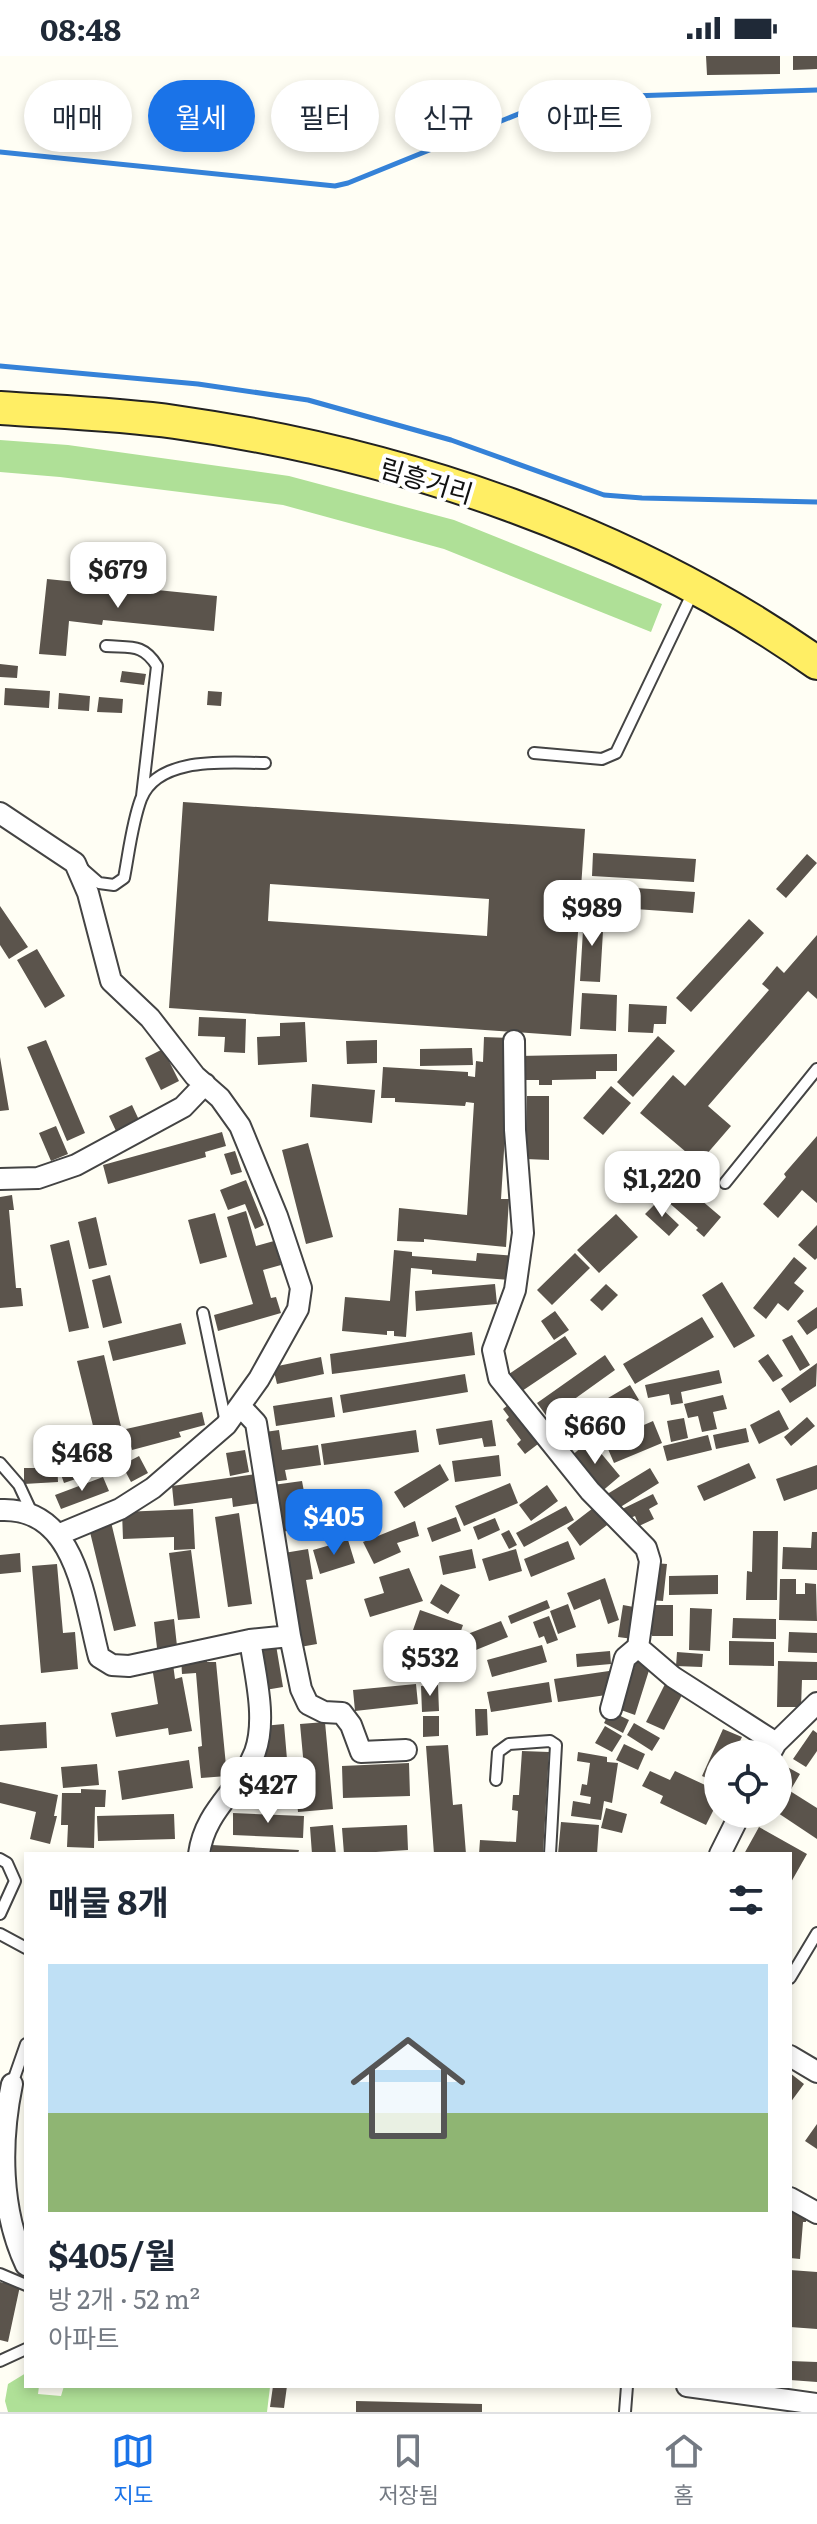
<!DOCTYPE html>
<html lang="ko">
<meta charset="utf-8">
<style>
body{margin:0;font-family:Literata,"Noto Sans KR",serif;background:#f6f6f7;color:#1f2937;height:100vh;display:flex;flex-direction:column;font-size:30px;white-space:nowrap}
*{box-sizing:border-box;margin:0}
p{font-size:26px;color:#747a83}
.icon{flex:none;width:44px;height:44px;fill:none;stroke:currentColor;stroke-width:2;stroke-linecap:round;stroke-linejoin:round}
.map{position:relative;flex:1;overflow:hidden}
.sheet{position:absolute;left:24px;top:1796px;width:768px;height:536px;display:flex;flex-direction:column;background:#fff;border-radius:0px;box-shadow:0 4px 12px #0003}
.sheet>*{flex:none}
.banner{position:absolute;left:24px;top:24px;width:770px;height:72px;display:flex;gap:16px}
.buttons{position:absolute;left:704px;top:1684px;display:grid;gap:16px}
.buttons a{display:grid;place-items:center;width:88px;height:88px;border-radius:50%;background:#fff;box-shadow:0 4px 12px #0003;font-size:40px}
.price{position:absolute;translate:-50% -68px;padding:0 18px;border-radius:16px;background:#fff;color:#222;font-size:26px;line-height:52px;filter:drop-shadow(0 2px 4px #0008)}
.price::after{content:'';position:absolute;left:50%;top:48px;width:24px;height:18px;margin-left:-12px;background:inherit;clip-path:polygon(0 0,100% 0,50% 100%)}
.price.current{background:#1a73e8;color:#fff}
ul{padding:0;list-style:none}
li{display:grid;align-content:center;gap:16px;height:424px;padding:0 24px}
li span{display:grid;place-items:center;height:248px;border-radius:0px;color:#555}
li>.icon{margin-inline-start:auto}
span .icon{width:144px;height:144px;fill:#fffc;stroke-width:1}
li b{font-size:34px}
h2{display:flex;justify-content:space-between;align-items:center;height:96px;padding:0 24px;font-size:34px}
.tag{padding:0 28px;border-radius:36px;background:#fff;box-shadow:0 4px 12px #0003;font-size:28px;line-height:72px}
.tag.current{background:#1a73e8;color:#fff}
.status{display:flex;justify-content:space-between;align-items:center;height:56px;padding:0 40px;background:#fff;direction:ltr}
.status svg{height:22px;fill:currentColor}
.tabs{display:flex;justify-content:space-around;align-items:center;height:112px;border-top:2px solid #e0e1e3;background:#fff;font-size:22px;color:#747a83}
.tabs a{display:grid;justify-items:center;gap:4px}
.tabs .current{color:#1a73e8}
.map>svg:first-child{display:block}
.forest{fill:#afe097}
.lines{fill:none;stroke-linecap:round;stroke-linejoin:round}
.stream{stroke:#3582d8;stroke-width:5}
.building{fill:#5b544c;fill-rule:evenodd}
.service-casing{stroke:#444;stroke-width:14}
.minor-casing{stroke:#444;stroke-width:24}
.primary-casing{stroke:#222;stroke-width:36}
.service{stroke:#fff;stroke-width:10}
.minor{stroke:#fff;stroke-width:20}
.primary{stroke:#ffee64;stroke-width:32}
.labels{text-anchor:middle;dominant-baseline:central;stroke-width:8;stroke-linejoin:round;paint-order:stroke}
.street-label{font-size:26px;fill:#111;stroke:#fff}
</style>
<div class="status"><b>08:48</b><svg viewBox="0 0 49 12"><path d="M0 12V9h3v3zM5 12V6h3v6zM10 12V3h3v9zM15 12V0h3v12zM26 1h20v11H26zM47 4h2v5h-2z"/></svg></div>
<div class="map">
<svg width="817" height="2356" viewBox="0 0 817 2356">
<rect width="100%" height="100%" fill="#fffef4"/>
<path class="forest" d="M0,384L68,389L289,420L454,464L662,548L651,576L444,493L283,449L60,421L0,416Z
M26,2317V2330H39L38,2338L61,2340L64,2330L270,2331L267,2356H8L5,2345L8,2328Z"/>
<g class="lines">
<path class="stream" d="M0,96L335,130L348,127L543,48L568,42L817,34
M0,310L198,328L308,344L451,384L604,439L642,442L817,446"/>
</g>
<path class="building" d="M706,0H780V18L707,19Z
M793,0H817V13L793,14Z
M108,488L129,490L127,502L106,500Z
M47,523L217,540L214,575L103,564L102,569L69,565L66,600L39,598Z
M0,608L18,610L17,622L0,621Z
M122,615L146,618L144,629L120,626Z
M5,632L50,635L49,652L4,649Z
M208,635L222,636L221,650L207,649Z
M59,637L90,640L89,655L58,653Z
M99,641L123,643L122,657L97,656Z
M183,746L585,773L571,980L169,952ZM270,828L489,843L487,880L268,865Z
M593,797L696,803L694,826L592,820Z
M807,798L817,807L786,842L776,833Z
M592,829L695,836L693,857L591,850Z
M0,850L28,891L9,903L0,889Z
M584,857L604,858L600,926L580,925Z
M749,863L764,877L691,956L676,942Z
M817,879V943L808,935L708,1050L731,1070L699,1107L640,1057L673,1019L685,1030L769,934L762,928L777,910L784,917Z
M37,893L65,940L45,952L17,904Z
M582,937L617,939L616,975L580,973Z
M629,948L667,950L666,968H654L653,977L628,976Z
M199,961L246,963L245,997L224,996L225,981L198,980Z
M305,966L307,1006L258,1009L257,981L280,980V967Z
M658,980L675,995L633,1041L617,1026Z
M484,981L511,982L501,1143H509L506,1191L424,1183V1186L397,1185L399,1152L467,1159L474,1047L466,1046L465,1050L395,1046V1042H381L383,1011L468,1016V1020L475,1021L476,1005L483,1006Z
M46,984L85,1077L67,1085L27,991Z
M377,984V1007L347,1008L346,985Z
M472,992L473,1009L420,1010V993Z
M163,993L179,1025L161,1034L145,1002Z
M617,998V1015H596V1023L552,1024V1029H539V1024H520L519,1000Z
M0,1001L9,1054L0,1055Z
M312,1028L375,1034L372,1067L310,1061Z
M611,1030L631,1047L603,1079L583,1062Z
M527,1040H549V1104L526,1103Z
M132,1049L139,1064L116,1075L109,1060Z
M56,1070L68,1098L51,1105L39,1077Z
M222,1076L226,1090L205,1096L206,1101L108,1128L103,1109Z
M817,1080V1147L802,1134L778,1162L763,1148L786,1121L784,1118Z
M308,1087L333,1181L306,1188L282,1094Z
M235,1095L242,1116L231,1119L224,1098Z
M674,1121L721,1161L704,1181L696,1174L698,1172L667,1145L664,1147L656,1141Z
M246,1124L264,1169L255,1173L245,1148L228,1154L220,1134Z
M12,1139L14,1154H9L16,1232H21L23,1250L0,1252V1141Z
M656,1147L679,1169L669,1180L645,1158Z
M246,1155L256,1190L274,1185L281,1209L263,1214L271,1242L276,1241L281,1257L218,1275L214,1259L253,1248L227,1161Z
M215,1157L227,1201L200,1208L188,1164Z
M616,1158L638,1181L599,1217L577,1194Z
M96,1161L107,1209L89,1213L78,1166Z
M817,1169V1202L815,1204L798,1189Z
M69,1184L89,1272L69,1276L50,1189Z
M394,1194L412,1196V1200L476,1205L477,1197L516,1200L511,1224L432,1218V1214L411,1212L406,1281L394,1280V1275H387V1279L342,1275L345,1241L390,1245Z
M575,1197L590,1212L552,1249L537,1234Z
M794,1201L807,1212L794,1227L804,1235L788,1255L778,1247L766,1263L753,1252Z
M110,1219L122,1267L103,1272L92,1224Z
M722,1226L755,1280L734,1292L702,1239Z
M495,1228L497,1248L416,1255L415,1235Z
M606,1228L618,1239L602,1255L590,1244Z
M817,1251V1272L807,1279L797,1265Z
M555,1255L569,1274L554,1284L541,1265Z
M702,1261L714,1281L635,1328L623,1308Z
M181,1267L186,1288L113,1305L108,1285Z
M472,1276L475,1299L332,1318L330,1298Z
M792,1279L810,1309L800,1315L782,1284Z
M565,1280L577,1298L522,1335L509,1318Z
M768,1298L783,1320L773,1326L758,1305Z
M104,1299L123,1379L97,1386L77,1305Z
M605,1299L615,1314L548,1362L537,1347Z
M321,1301L324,1318L277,1328L273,1311Z
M817,1307L816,1330L790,1347L781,1333Z
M719,1314L722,1327L681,1336L683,1347L671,1349L669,1338L648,1342L645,1329Z
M465,1318L468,1336L343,1357L340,1339Z
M630,1329L639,1344L607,1363L598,1348Z
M723,1339L727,1353L713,1356L717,1373L702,1376L698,1360L688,1362L684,1348Z
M332,1341L335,1361L276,1370L273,1350Z
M512,1346L542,1385L525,1398L517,1388L521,1384L506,1364L509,1361L503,1353Z
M593,1349L601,1360L578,1376L570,1364Z
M779,1354L789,1373L759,1388L750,1369Z
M202,1356L205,1369L179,1376L181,1381L132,1394L126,1373Z
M807,1361L815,1370L791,1390L784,1381Z
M684,1362L688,1382L671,1386L667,1365Z
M492,1364L496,1390L484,1391L482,1382L439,1389L436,1373Z
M653,1365L662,1387L614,1407L605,1386Z
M746,1372L749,1386L716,1393L713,1379Z
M279,1374L282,1394L318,1389L321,1409L285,1414L287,1424L272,1426L265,1376Z
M416,1374L419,1396L324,1409L321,1388Z
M708,1379L712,1394L667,1405L663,1390Z
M122,1381L128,1403L118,1406L114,1393L103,1396L101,1387Z
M590,1384L620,1420L600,1437L570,1401Z
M245,1394L249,1416L230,1420L226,1397Z
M109,1396L114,1410L64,1427L59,1413Z
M499,1399L501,1420L455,1426L452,1405Z
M139,1400L148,1417L131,1426L122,1409Z
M57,1403L58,1426L24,1428V1412H38V1404Z
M749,1407L756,1422L704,1445L697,1430Z
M440,1408L449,1424L404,1452L394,1436Z
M817,1409V1433L784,1445L776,1423Z
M650,1412L659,1427L614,1455L604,1440Z
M256,1418L260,1447L233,1451L232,1442L174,1450L172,1430Z
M103,1421L109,1435L61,1453L55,1439Z
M302,1425L305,1441L291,1443L295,1474L280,1476L273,1429Z
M510,1427L518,1447L464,1470L455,1450Z
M547,1429L558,1445L531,1465L519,1449Z
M653,1438L658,1448L649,1453L654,1463L639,1470L635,1460L623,1465L618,1455Z
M335,1444L338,1456L365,1450L370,1471L311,1485L306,1464L317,1461L314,1449Z
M597,1449L611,1466L580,1490L567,1472Z
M566,1450L574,1464L524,1491L516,1477Z
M193,1453L195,1493L174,1494V1481L123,1483L122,1456Z
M239,1457L252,1548L228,1551L215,1461Z
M456,1461L461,1475L432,1486L427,1472Z
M495,1462L500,1474L478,1484L473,1471Z
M415,1465L419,1480L397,1487L401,1496L374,1508L363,1486Z
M111,1466L136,1570L114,1575L89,1472Z
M509,1474L517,1489L509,1493L501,1478Z
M753,1475H778L777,1544H746L747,1515L752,1516Z
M812,1476H817V1514L782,1513L783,1491L811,1492Z
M348,1484L355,1507L320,1518L313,1494Z
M568,1485L575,1503L531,1521L524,1503Z
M308,1493L313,1523L306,1524L317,1588L300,1591L284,1497Z
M472,1493L476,1512L443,1519L439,1500Z
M516,1493L522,1515L489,1525L482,1503Z
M191,1494L200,1562L178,1564L169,1497Z
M20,1497L21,1516L0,1518V1499Z
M654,1507L667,1508L663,1545L650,1544Z
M57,1508L63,1577L75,1576L78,1613L41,1617L32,1510Z
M409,1512L423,1545L370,1561L364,1543L384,1537L379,1521Z
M718,1519V1538L669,1539V1520Z
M605,1522L619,1564L608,1568L600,1543L574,1554L567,1537Z
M780,1523H796V1538H805V1527L816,1528L817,1565L779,1564Z
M441,1528L460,1539L448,1558L430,1547Z
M547,1544L550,1552L511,1568L508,1560Z
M568,1548L576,1571L558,1578L550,1555Z
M623,1549L639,1552L633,1583L618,1581Z
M652,1549H673V1580H652Z
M690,1552L712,1553L710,1595L689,1594Z
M420,1554L463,1569L456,1589L413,1574Z
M549,1560L558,1584L547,1588L544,1580L539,1582L533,1566Z
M733,1562L776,1563V1583L732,1582Z
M174,1563L177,1590L157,1592L154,1566Z
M501,1565L508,1581L471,1596L465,1579Z
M789,1576L817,1577V1597L788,1596Z
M729,1585L774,1586V1610L729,1609Z
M276,1589L283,1631L265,1634L259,1592Z
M542,1589L547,1606L492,1621L487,1604Z
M610,1595L611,1608L577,1611L576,1598Z
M677,1596L703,1598L702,1611L676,1610Z
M206,1597L207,1606H216L227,1720L201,1722L198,1691L202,1690L196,1617L182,1618L181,1602Z
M637,1603L651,1608L635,1659L621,1654Z
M778,1605L817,1606V1624H802L801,1651H777Z
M173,1608L175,1623L182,1621L192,1675L169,1679L168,1672L116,1681L111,1657L158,1648L152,1611Z
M609,1615L613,1638L558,1646L554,1623Z
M549,1626L552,1646L491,1656L487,1636Z
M666,1626L684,1635L664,1674L646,1666Z
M416,1628L418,1648L355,1655L353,1634Z
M438,1629L439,1655L422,1656L421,1630Z
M475,1653H487L488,1679L476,1680Z
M610,1655L629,1664L623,1677L604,1667Z
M423,1660H439V1680L423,1681Z
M46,1666L47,1692L0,1695V1669Z
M325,1666L333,1753L298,1756L296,1734L306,1733L300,1668Z
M634,1667L660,1682L652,1695L627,1679Z
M284,1668L291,1750L270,1752L263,1670Z
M605,1670L622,1680L612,1696L595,1687Z
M723,1673L742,1681L734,1698H718V1727L702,1720Z
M813,1674L817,1677V1695L806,1711L793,1703Z
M624,1688L645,1698L638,1714L616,1704Z
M448,1689L453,1749L462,1748L466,1798H434L426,1690Z
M522,1695L549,1696L543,1798H479L480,1784L516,1786L518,1755L512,1754L513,1739H519Z
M578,1696L607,1701V1706L618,1707L612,1747L604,1745L601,1764L571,1760L573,1745L590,1748L591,1741L580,1739L582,1728L587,1729L590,1707L577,1705Z
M189,1704L193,1732L122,1744L118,1715Z
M409,1707L410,1740L343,1742L342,1710Z
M97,1708L99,1729L63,1732L61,1711Z
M782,1708L800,1718L790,1735L817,1752V1783L778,1757V1715Z
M650,1715L670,1724L675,1715L718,1735V1745L706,1769L660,1747L663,1740L642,1730Z
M0,1726L58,1739L54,1760H57L50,1788L30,1783L36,1756L0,1747Z
M81,1733L106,1734L105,1751H95L94,1792L67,1791L68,1769H61L62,1737H81Z
M606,1752L627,1758L622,1777L601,1772Z
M233,1757L304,1760L303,1782L233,1779Z
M174,1758L175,1783L98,1785L97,1760Z
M561,1766L599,1769L597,1798H558Z
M333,1769L336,1798H312L310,1771Z
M407,1769L408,1794L344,1798L342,1772Z
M759,1771L807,1798L790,1828V1798H744Z
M212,1789L299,1794L298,1798H211Z
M790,2017L804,2028L790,2047Z
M817,2068V2093L805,2085Z
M790,2154L807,2155L806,2166H803L800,2203L790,2202Z
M790,2214L817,2216V2273L790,2271Z
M0,2226L20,2230L8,2286L0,2284Z
M790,2305L817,2306V2326L790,2324Z
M273,2330H287L284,2352L270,2351Z
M356,2345L482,2348V2356H356Z"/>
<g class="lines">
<defs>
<path id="service" d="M106,590C130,592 143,587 157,610L142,740
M534,697L602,703L616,697L693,536
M83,813L99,827L114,829L124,822C129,796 132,767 141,743C158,699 229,707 265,707
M725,1127L817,1013
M203,1257L226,1367
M0,1407L19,1429L32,1457
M496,1724L498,1696L509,1688L550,1685L556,1689L550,1798
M0,1803L7,1807L15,1825L0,1858
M0,1878L26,1892
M790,1922L817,1877
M12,2028L26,1988
M0,2218L26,2229
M0,2305L26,2293
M625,2356L627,2330"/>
<path id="minor" d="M0,757L75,807L88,837L111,925L150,962L195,1020L220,1042L240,1070L277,1160L301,1232L298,1253L259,1323L226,1369L153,1432L120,1453L60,1478
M514,985L515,1074L523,1177L515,1234L493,1294L499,1322L590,1435L646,1492L650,1505L638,1591L625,1602L611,1653
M0,1123L38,1122L76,1109L183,1051L205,1028
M240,1350L256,1367L290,1580L301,1633L308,1648L324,1656L342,1657L351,1669L361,1696L406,1694
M0,1454C77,1450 84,1545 99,1601L112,1609L129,1610L250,1584L290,1580
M638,1591L673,1621L776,1687
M771,1696L776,1687L817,1647
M199,1798C205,1753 240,1735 255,1696C267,1663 255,1618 250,1584
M720,1798L740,1758
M790,2000L817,2016
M12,2028C0,2086 0,2154 26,2209
M790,2142L817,2157
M687,2330L817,2348"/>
<path id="primary" d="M0,352C58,356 118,358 175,366C401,398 630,475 817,607"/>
</defs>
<use href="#service" class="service-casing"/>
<use href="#minor" class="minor-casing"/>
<use href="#primary" class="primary-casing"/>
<use href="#service" class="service"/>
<use href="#minor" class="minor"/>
<use href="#primary" class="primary"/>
</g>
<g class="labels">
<g class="street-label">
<text transform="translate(427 423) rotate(17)">림흥거리</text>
</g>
</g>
</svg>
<div class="buttons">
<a><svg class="icon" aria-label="locate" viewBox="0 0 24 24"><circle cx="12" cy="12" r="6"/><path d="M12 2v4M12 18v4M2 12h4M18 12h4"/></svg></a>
</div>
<b class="price" style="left:118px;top:554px">$679</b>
<b class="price" style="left:592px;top:892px">$989</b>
<b class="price" style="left:662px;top:1163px">$1,220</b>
<b class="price" style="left:595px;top:1410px">$660</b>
<b class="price" style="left:82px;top:1437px">$468</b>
<b class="price current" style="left:334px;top:1501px">$405</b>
<b class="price" style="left:430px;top:1642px">$532</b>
<b class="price" style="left:268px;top:1769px">$427</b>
<div class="banner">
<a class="tag">매매</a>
<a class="tag current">월세</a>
<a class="tag">필터</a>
<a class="tag">신규</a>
<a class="tag">아파트</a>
</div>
<section class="sheet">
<h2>매물 8개<svg class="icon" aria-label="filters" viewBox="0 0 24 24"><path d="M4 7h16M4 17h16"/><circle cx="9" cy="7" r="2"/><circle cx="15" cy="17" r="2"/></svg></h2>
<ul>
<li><span style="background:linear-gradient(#bfe0f5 60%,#8fb573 0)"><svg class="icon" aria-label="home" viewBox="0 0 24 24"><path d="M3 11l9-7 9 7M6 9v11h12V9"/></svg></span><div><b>$405/월</b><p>방 2개 · 52 m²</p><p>아파트</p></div></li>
</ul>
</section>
</div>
<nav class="tabs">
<a class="current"><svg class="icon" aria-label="map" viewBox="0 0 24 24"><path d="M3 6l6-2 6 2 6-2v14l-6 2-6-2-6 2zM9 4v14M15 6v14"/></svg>지도</a>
<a><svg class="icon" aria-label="saved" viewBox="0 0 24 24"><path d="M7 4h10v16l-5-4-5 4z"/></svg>저장됨</a>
<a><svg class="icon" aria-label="home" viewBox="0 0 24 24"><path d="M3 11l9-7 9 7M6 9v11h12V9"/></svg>홈</a>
</nav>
